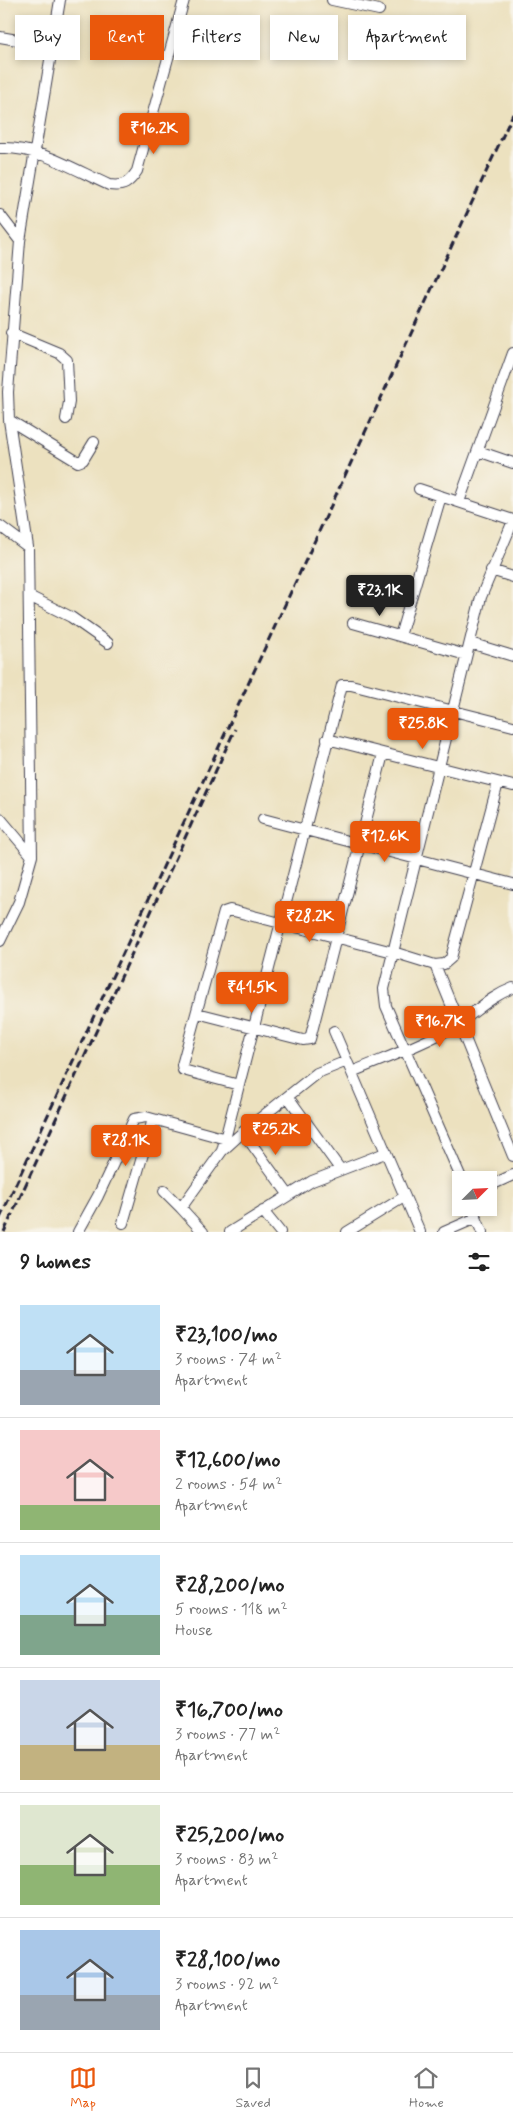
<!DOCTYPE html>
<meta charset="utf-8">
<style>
body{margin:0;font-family:Mynerve,sans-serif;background:#f6f6f6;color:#222;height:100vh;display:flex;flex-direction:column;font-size:19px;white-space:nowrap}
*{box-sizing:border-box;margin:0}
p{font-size:16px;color:#767676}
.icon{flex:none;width:28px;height:28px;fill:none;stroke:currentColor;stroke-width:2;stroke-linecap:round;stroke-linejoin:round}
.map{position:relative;height:1232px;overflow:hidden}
.details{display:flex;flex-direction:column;background:#fff;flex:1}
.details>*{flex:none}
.hud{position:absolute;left:15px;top:15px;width:484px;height:45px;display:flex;gap:10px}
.needle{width:32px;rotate:66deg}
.tools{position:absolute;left:452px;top:1171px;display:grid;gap:10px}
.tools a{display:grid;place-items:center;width:45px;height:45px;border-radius:0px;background:#fff;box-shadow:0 2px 8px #0003;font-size:25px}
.price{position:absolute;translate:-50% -42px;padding:0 11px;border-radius:5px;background:#ea580c;color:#fff;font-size:16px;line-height:32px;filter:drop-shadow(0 1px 2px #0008)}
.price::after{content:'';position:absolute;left:50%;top:30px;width:15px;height:11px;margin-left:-8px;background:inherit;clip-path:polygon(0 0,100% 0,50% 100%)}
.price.on{background:#222;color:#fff}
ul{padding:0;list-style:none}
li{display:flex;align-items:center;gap:15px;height:125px;padding:0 20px}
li+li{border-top:1px solid #e0e0e0}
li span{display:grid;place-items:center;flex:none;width:140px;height:100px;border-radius:0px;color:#555}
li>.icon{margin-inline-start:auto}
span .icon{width:60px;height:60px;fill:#fffc;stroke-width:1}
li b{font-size:21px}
h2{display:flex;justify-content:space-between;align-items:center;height:60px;padding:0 20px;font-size:21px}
.chip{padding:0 18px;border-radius:0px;background:#fff;box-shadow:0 2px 8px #0003;font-size:18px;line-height:45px}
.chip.on{background:#ea580c;color:#fff}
.menu{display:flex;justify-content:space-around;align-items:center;height:70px;border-top:1px solid #e0e0e0;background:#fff;font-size:14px;color:#767676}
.menu a{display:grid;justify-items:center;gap:2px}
.menu .on{color:#ea580c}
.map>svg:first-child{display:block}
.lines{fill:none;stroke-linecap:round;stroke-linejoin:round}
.minor-casing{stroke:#403f4f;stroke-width:12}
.minor{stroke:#fff;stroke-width:10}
.rail{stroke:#22223b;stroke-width:3;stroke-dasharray:8 4;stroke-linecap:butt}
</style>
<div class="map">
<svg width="513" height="1232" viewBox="0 0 513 1232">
<rect width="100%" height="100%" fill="#f7f3e8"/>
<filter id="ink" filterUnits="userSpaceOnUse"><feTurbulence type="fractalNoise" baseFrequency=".02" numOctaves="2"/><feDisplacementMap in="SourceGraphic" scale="10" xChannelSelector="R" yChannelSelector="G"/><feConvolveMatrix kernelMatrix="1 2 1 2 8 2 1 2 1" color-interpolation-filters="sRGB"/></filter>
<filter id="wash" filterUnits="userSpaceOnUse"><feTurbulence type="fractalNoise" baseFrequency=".0096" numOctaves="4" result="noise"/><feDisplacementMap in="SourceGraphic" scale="20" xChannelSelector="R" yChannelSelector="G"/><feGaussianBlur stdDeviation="1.12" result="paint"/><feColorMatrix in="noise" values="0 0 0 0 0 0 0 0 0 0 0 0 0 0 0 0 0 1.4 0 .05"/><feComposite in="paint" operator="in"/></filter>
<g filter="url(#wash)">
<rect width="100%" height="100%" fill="#ece1bf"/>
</g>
<g filter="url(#ink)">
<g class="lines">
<defs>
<path id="minor" d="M332,0L379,10
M0,37L52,46
M0,148C38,146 75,170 109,185C124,187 129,183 137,171L184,0
M0,215L20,241
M11,333L59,353L67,360L69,402L66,419
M9,420L78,462L83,460L94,442
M478,451L513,463
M419,489L513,520
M459,502L513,353
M0,526L28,547
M491,570L513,577
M29,596L71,617L108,643
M353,623L466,655
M400,636L441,496
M470,643L513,656
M327,739L513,786
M0,818L32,856
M263,819L513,884
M0,941L19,902L32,856L28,547L9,420L8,392L20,241L60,0
M435,965L513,1156
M197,1013L303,1040L310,1039L383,754
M334,1031L420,1232
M352,1072C385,1058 420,1046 451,1028C473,1015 489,997 513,988
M239,1085L183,1070L182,1065L224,912L230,910L393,952L435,965L444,964L451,958L498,783
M288,1097L340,1169
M243,1132L288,1194
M222,1151L342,685H351L513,726
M462,1180L386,1006L384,989L481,597L513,521
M489,1186L513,1175
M164,1191L181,1208L222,1151L243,1132L317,1073L347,1061
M181,1208L203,1232
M472,1208L482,1232
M263,1211L280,1232
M123,1223L153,1119
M78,1232L98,1196L134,1119L146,1117L226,1139
M230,1232L312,1181L385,1153
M347,1232L404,1197
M444,1232L476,1218"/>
</defs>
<use href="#minor" class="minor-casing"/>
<use href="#minor" class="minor"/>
<path class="rail" d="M0,1218L513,114
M4,1232L235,729"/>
</g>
</g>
</svg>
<div class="tools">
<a><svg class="needle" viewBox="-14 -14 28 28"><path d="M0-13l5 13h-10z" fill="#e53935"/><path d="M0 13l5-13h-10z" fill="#767676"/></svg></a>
</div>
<b class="price" style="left:154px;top:155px">₹16.2K</b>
<b class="price on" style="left:380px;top:617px">₹23.1K</b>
<b class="price" style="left:423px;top:750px">₹25.8K</b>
<b class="price" style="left:385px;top:863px">₹12.6K</b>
<b class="price" style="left:310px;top:943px">₹28.2K</b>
<b class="price" style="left:252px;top:1014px">₹41.5K</b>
<b class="price" style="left:440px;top:1048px">₹16.7K</b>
<b class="price" style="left:276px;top:1156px">₹25.2K</b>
<b class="price" style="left:126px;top:1167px">₹28.1K</b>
<div class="hud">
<a class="chip">Buy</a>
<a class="chip on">Rent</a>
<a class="chip">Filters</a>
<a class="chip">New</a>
<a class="chip">Apartment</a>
</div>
</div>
<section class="details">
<h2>9 homes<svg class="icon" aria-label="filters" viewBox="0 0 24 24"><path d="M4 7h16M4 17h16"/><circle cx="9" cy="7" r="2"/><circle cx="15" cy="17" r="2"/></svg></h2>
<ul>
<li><span style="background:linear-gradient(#bfe0f5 65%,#9aa5b1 0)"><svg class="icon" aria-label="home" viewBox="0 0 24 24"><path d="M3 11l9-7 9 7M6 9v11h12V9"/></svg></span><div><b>₹23,100/mo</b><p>3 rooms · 74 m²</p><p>Apartment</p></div></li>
<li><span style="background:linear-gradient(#f6c9c9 75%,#8fb573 0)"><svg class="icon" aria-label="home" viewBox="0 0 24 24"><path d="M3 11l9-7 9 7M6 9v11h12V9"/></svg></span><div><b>₹12,600/mo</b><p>2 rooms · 54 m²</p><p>Apartment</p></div></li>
<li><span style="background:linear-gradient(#bfe0f5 60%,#7fa58c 0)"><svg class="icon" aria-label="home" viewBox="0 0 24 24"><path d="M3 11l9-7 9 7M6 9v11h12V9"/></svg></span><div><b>₹28,200/mo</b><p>5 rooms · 118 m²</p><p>House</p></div></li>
<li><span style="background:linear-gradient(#c9d6e8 65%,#c2b280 0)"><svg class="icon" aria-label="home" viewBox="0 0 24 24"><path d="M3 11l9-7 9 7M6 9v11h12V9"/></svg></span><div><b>₹16,700/mo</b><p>3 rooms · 77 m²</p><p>Apartment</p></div></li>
<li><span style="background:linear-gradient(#dfe7d0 60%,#8fb573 0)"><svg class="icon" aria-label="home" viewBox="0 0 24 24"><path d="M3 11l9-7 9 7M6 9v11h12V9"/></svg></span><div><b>₹25,200/mo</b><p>3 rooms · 83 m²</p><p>Apartment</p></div></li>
<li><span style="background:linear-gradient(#a9c7e8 65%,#9aa5b1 0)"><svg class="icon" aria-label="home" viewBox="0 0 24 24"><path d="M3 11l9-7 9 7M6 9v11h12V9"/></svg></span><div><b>₹28,100/mo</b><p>3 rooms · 92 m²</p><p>Apartment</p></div></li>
</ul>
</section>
<nav class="menu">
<a class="on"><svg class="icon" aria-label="map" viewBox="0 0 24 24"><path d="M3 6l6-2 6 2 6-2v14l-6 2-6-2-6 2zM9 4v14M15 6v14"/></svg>Map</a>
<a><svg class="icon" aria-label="saved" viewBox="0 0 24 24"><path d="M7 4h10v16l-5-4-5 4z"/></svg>Saved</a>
<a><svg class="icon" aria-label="home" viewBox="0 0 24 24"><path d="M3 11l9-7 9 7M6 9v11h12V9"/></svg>Home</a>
</nav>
